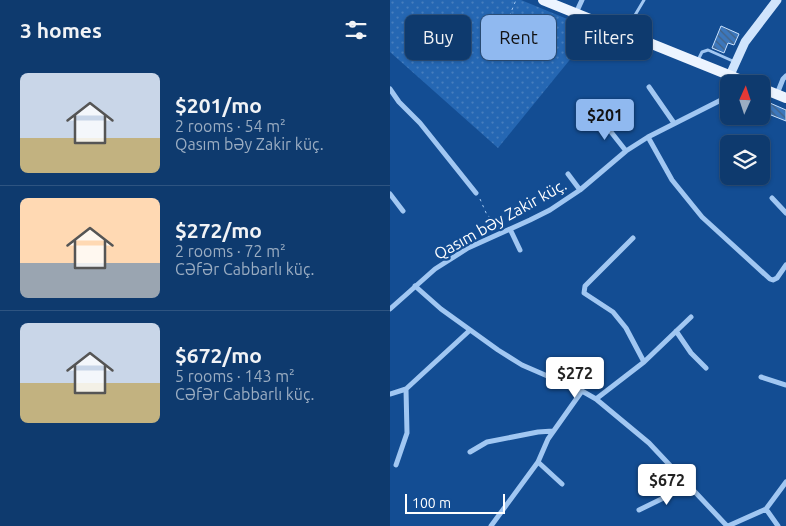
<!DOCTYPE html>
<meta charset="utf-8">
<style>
body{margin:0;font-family:Ubuntu,sans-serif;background:#174173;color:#f1f3f6;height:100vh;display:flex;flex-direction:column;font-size:19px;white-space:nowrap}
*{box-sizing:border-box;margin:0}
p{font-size:16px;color:#9badc2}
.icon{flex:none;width:28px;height:28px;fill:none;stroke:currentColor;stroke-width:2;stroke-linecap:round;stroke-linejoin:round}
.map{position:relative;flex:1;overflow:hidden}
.drawer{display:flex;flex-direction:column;background:#0e3a6e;width:390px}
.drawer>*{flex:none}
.guide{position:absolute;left:15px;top:15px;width:305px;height:45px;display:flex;gap:10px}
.needle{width:32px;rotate:3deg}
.tools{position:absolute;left:330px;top:75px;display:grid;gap:10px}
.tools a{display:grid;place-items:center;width:50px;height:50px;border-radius:8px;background:#0e3a6e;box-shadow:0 1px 4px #0004,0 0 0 1px #2e5481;font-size:25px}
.scale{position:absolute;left:15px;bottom:12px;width:100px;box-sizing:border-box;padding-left:5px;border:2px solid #fff;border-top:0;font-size:14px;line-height:18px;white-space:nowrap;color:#fff;-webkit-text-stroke:4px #134d93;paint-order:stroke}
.price{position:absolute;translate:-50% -42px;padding:0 11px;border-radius:5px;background:#fff;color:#222;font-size:16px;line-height:32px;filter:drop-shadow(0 1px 2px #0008)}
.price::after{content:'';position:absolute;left:50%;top:30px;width:15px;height:11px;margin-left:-8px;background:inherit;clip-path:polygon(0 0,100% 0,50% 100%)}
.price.current{background:#90b9f0;color:#111}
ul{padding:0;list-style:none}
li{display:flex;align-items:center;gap:15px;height:125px;padding:0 20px}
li+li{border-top:1px solid #2e5481}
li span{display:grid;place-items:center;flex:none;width:140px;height:100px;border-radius:8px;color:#555}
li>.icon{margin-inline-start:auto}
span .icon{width:60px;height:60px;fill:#fffc;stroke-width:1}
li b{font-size:21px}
h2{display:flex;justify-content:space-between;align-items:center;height:60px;padding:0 20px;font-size:21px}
.tag{padding:0 18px;border-radius:8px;background:#0e3a6e;box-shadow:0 1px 4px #0004,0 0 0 1px #2e5481;font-size:18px;line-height:45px}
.tag.current{background:#90b9f0;color:#111}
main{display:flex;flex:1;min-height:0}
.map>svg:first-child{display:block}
.green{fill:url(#green-dots)}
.building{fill:url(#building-back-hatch);stroke:#c9e1fd}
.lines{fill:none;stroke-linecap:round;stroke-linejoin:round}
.path{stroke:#a1c7f2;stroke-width:1;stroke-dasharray:2.5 4;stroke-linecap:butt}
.lane{stroke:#a1c7f2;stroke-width:3}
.street{stroke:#a1c7f2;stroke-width:5}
.secondary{stroke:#d0e4fc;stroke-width:9}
.primary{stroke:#ecf4ff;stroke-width:10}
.labels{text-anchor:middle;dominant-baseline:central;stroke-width:4.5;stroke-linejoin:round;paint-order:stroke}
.street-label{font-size:16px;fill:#fff;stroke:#134d93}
</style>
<main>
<section class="drawer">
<h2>3 homes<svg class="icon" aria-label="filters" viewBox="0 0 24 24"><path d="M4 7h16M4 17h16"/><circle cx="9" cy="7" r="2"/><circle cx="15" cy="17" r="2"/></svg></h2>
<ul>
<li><span style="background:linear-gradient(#c9d6e8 65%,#c2b280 0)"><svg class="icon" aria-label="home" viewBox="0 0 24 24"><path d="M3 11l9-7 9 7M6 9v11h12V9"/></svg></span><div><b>$201/mo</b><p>2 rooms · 54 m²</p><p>Qasım bəy Zakir küç.</p></div></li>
<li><span style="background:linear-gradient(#ffd9b3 65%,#9aa5b1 0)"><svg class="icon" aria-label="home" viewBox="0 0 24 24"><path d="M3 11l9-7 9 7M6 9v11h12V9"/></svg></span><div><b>$272/mo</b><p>2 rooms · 72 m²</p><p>Cəfər Cabbarlı küç.</p></div></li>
<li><span style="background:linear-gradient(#c9d6e8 60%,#c2b280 0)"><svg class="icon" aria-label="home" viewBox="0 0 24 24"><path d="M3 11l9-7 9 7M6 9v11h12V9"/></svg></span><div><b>$672/mo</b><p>5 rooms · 143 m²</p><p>Cəfər Cabbarlı küç.</p></div></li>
</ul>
</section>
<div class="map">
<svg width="396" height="526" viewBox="0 0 396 526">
<defs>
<pattern id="green-dots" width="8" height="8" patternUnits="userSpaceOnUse" patternTransform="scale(1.25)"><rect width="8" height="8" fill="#2567b3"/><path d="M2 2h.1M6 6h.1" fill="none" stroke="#467ebe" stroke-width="1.8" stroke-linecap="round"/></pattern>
<pattern id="building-back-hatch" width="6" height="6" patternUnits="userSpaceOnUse" patternTransform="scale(1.25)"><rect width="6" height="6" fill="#3c77bc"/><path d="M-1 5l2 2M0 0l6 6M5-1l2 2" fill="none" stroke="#446284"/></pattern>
</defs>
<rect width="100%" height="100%" fill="#134d93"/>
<path class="green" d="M0,0H131L204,30L108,148L0,52Z"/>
<path class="building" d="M331,26L349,34L344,45L338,43L334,53L322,48Z
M373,100L396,110V121L371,111Z"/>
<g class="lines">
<path class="path" d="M112,34L126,0
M98 44a10 10 0 1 1 20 0a10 10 0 1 1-20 0Z
M90,199L97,215L107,224L109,228"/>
<path class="lane" d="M235,32L254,0
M308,60L312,52L318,50L345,62"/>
<path class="street" d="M186,13L192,0
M259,87L284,123
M0,89L9,102L30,123L86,193
M387,94L393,79L396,76
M210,118L236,151
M258,137L282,180L312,217L380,279L383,280L387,278L396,265
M178,174L190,190
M0,194L13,211
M382,198L396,213
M120,229L130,250
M243,238L195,286L194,293L223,312L236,328L254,362
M25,286L51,309L108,350L132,365L192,391L206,399L259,443L337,526
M0,309L45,269L78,248L140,220L160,210L190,190L236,151L258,137L339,96
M286,331L301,353L316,368
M371,377L396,385
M0,394L16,389L79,331
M206,399L254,362L301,317
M80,452L97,442L148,432L163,431
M148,462L172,484
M6,465L17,433L16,389
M376,509L388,526
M249,510L298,486
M101,526L148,462L158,439L192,391
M338,526L376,509L396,482"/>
<path class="secondary" d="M340,75L355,42L387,0"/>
<path class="primary" d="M153,0L361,84
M371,88L396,98"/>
</g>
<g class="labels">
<g class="street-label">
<text transform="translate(110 219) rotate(-29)">Qasım bəy Zakir küç.</text>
</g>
</g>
</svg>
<div class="tools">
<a><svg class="needle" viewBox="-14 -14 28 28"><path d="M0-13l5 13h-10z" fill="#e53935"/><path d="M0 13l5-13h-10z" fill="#9badc2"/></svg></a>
<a><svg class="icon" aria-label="layers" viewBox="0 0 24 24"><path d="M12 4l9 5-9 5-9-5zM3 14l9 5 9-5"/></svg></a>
</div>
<div class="scale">100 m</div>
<b class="price current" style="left:215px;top:141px">$201</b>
<b class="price" style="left:185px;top:399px">$272</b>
<b class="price" style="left:277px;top:506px">$672</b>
<div class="guide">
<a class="tag">Buy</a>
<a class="tag current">Rent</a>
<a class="tag">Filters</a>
</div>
</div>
</main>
